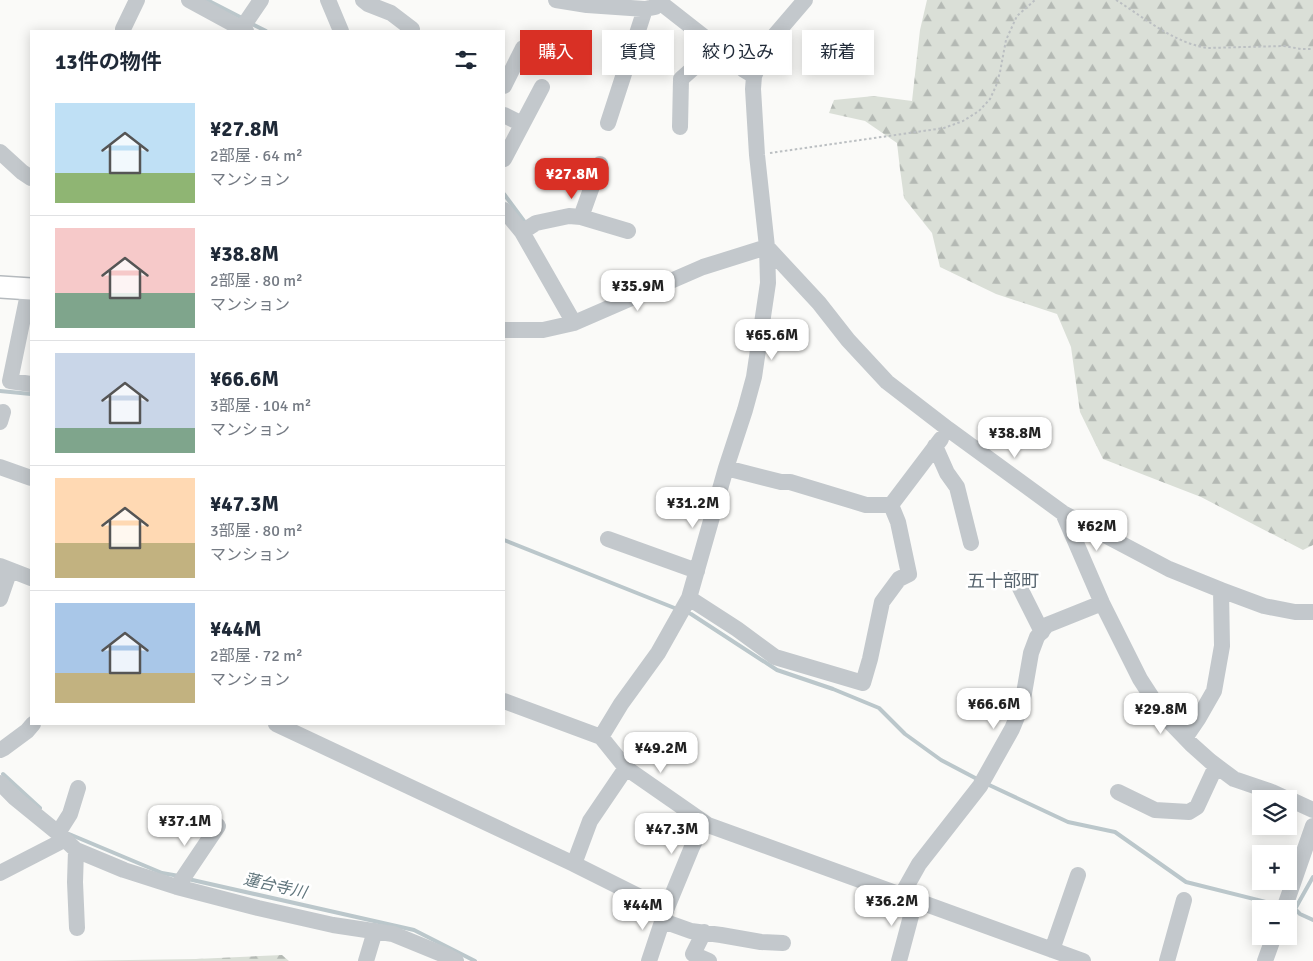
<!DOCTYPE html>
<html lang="ja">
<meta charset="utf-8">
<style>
body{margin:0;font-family:Signika,"Noto Sans JP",sans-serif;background:#f6f6f7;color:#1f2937;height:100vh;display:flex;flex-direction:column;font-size:19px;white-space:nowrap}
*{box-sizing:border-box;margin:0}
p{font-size:16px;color:#747a83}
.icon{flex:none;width:28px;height:28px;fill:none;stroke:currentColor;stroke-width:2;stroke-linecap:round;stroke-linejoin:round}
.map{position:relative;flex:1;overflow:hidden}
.panel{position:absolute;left:30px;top:30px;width:475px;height:695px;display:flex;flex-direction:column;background:#fff;border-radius:0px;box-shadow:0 2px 12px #0003}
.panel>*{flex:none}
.banner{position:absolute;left:520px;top:30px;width:475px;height:45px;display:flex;gap:10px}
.controls{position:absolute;left:1252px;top:790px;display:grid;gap:10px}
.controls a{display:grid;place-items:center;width:45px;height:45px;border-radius:0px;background:#fff;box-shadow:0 2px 12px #0003;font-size:25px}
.price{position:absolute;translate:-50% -42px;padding:0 11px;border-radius:10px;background:#fff;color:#222;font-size:16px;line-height:32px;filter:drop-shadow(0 1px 2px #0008)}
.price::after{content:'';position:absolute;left:50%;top:30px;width:15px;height:11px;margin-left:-8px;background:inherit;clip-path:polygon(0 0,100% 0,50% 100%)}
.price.active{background:#d93025;color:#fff}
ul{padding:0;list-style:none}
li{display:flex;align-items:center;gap:15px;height:125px;padding:0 25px}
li+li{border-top:1px solid #e0e1e3}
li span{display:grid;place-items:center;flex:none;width:140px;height:100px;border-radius:0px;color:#555}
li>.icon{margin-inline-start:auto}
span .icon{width:60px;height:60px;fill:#fffc;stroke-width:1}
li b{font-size:21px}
h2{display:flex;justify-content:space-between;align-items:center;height:60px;padding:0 25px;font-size:21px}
.tag{padding:0 18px;border-radius:0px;background:#fff;box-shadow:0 2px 12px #0003;font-size:18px;line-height:45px}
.tag.active{background:#d93025;color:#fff}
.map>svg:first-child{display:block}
.forest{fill:url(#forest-firs)}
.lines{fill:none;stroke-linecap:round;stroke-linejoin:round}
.stream{stroke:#bbc7cb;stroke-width:4}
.major-casing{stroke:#b5babe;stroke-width:24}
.path{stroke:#bbbfc2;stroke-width:2;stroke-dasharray:2.5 2.5;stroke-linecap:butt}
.minor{stroke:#c3c8cc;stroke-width:16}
.major{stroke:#fff;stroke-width:21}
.labels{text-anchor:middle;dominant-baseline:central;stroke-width:5;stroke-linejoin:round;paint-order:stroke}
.water-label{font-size:16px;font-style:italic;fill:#60757c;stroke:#fff}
.quarter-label{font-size:18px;fill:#57646e;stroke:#fff}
</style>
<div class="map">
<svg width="1313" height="961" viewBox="0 0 1313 961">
<defs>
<pattern id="forest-firs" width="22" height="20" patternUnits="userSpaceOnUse" patternTransform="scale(1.25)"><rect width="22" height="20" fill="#dadfd7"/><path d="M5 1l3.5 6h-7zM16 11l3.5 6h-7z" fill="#b4b9b4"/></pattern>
</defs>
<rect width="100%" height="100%" fill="#fafaf8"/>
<path class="forest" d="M927,0H1313V545L1303,550L1201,497L1103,459L1080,412L1071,347L1057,314L996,294L940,267L932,233L904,198L900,169L897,143L865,121L829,113L834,100L874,96L912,101L920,30Z
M282,955L289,961H64L196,959Z"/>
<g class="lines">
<path class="stream" d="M207,0L242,18
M250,23L266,31
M504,194L524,221
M0,391L31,394
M504,540L677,609
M686,612L691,614L777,670L833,689L879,708L905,734L941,760L979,780
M3,774L40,808
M987,784L1068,822L1115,832L1186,882L1282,906
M69,834L162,873L179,876
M188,879L414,930L475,961
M1289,908L1295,909L1313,877
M1295,909L1300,914L1313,920"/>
<defs>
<path id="major" d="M0,287L31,289"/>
</defs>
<use href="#major" class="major-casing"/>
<path class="path" d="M1116,0C1145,18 1172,42 1207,48L1284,46L1301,49H1313
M770,153L944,128L963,121L979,111L990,99L996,86L1000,72L1006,40L1017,16L1035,0"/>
<path class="minor" d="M189,0L246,31
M328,0L341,31
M363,0L368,4L391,13L412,29
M556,0L587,5L645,9L655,7
M657,0L717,47L744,70L754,76
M123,29L137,0
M240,31L261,0
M504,86L523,48
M504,115L522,124
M608,123L645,9
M680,127L681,79L717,47
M0,152L22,172L31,178
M504,159L542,87
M504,210L522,232L574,323
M581,217L600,164
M522,232L536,223L569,216L581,217L628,231
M767,247L819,303L848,340L887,382L948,429L1063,513L1169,569L1221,590L1264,606L1295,612H1313
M29,289L10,381L31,384
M504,330H543L574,323L703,267L767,247
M0,422L3,412
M935,446L947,473L957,487L971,543
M0,467L31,478
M726,468L781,482H790L866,505H891
M891,505L941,439
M1063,513L1102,603L1140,679L1164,716L1191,744L1210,761L1234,779L1272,792L1287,799
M608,539L697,571
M0,566L31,578
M1015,578L1042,632
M689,598L737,629L775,657L863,683L870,659L882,602L899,579L909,574L898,522L891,505
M0,599L10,570
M504,701L601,737L626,768L708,825L1083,961
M276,724L574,864L666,910
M601,737L621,704L658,653L689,598L726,468L745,410L754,377L768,283L767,247L757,155L753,89L754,76L769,42L805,0
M1185,738L1198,719L1214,691L1222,646L1221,590
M0,750L4,748L27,731L33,724
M0,783L15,798L58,833L76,850L124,870L177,887L258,908L333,925L393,934L449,957L456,961
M1118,792L1155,810L1189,812L1197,807L1216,766
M1289,799L1313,810
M58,833L70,814L78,788
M76,850L75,882L77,928
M574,864L590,821L626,768
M0,873L64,840
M177,887L218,826
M901,896L919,864L980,786L1012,729L1022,705L1031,653L1037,637L1047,625L1102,603
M1284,909L1313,826
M663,921L691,931L721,935L761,942L783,943
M704,932L693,954L709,961
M1052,950L1078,875
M366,961L375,931
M649,961L666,910L692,847L700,830L708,825
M899,961L915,901
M1167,961L1184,900
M1265,961L1274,936"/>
<use href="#major" class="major"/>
</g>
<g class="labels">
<g class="water-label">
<text transform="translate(275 886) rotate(13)">蓮台寺川</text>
</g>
<g class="quarter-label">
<text x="1003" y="581">五十部町</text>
</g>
</g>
</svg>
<div class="controls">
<a><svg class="icon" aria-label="layers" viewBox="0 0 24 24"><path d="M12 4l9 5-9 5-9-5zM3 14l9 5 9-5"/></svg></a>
<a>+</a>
<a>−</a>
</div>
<b class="price active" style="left:572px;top:200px">¥27.8M</b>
<b class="price" style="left:638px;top:312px">¥35.9M</b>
<b class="price" style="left:772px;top:361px">¥65.6M</b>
<b class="price" style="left:1015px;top:459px">¥38.8M</b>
<b class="price" style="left:693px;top:529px">¥31.2M</b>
<b class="price" style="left:1097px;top:552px">¥62M</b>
<b class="price" style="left:994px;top:730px">¥66.6M</b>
<b class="price" style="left:1161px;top:735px">¥29.8M</b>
<b class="price" style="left:661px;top:774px">¥49.2M</b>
<b class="price" style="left:185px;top:847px">¥37.1M</b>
<b class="price" style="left:672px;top:855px">¥47.3M</b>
<b class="price" style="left:892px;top:927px">¥36.2M</b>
<b class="price" style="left:643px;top:931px">¥44M</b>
<div class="banner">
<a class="tag active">購入</a>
<a class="tag">賃貸</a>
<a class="tag">絞り込み</a>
<a class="tag">新着</a>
</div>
<section class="panel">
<h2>13件の物件<svg class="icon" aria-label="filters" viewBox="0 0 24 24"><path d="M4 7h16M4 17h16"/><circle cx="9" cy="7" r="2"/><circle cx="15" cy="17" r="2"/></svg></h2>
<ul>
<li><span style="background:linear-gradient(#bfe0f5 70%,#8fb573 0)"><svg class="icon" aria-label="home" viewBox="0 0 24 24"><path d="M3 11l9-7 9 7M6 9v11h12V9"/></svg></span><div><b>¥27.8M</b><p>2部屋 · 64 m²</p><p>マンション</p></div></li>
<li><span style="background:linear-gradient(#f6c9c9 65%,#7fa58c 0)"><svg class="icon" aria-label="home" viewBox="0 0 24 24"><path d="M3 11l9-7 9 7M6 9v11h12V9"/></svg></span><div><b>¥38.8M</b><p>2部屋 · 80 m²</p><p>マンション</p></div></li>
<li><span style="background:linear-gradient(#c9d6e8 75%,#7fa58c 0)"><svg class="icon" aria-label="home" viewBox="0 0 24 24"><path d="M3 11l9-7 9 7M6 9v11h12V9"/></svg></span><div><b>¥66.6M</b><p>3部屋 · 104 m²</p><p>マンション</p></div></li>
<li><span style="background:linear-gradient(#ffd9b3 65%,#c2b280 0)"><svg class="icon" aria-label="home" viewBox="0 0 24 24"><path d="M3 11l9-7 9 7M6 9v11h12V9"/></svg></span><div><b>¥47.3M</b><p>3部屋 · 80 m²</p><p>マンション</p></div></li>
<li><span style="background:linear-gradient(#a9c7e8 70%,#c2b280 0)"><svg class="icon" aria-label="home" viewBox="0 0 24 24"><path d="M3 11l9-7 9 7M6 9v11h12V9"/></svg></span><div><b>¥44M</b><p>2部屋 · 72 m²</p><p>マンション</p></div></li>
</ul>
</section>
</div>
